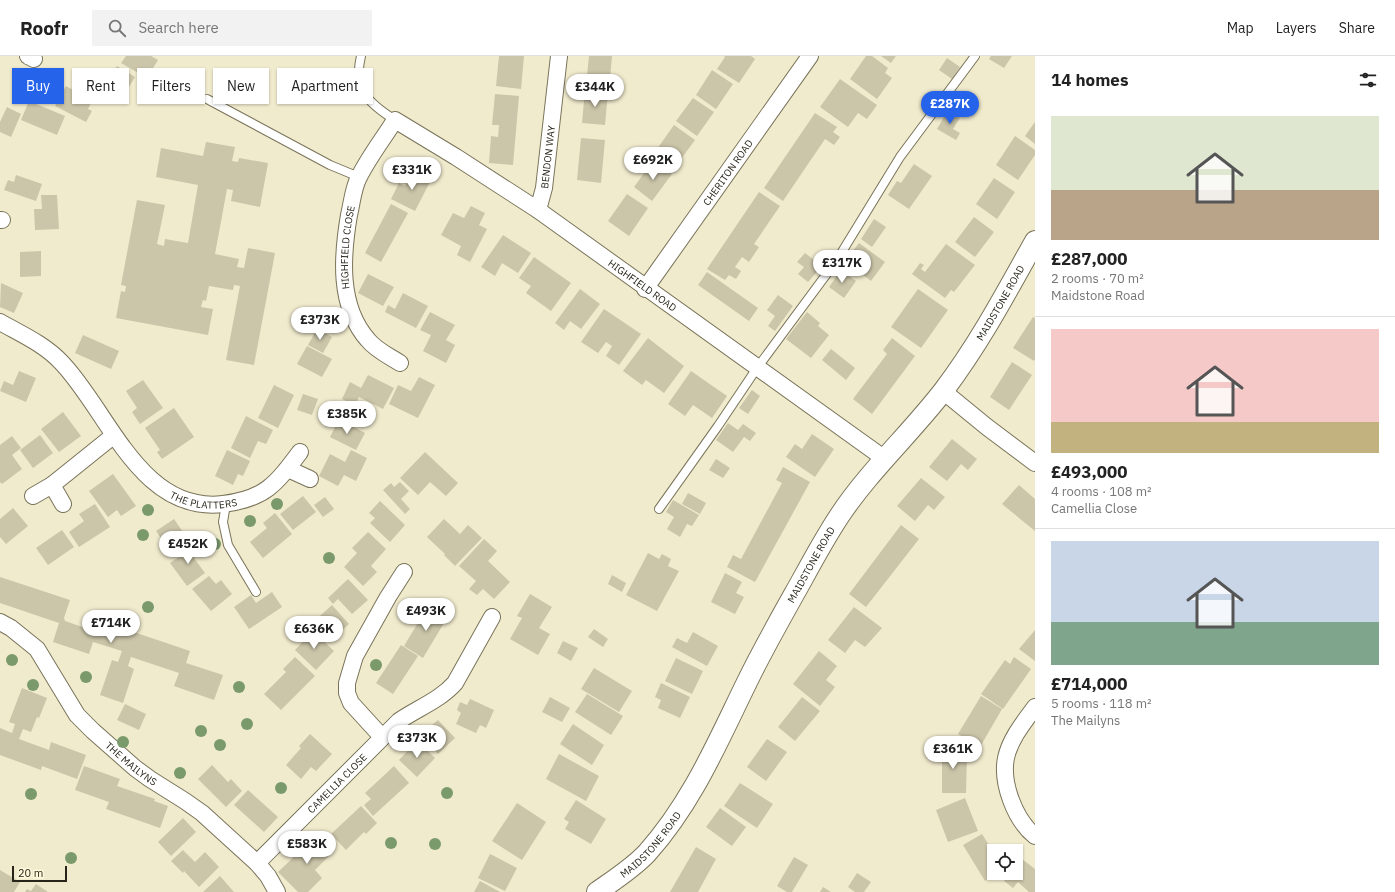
<!DOCTYPE html>
<meta charset="utf-8">
<style>
body{margin:0;font-family:"IBM Plex Sans",sans-serif;background:#f2f2f2;color:#222;height:100vh;display:flex;flex-direction:column;font-size:15px;white-space:nowrap}
*{box-sizing:border-box;margin:0}
p{font-size:13px;color:#767676}
.icon{flex:none;width:22px;height:22px;fill:none;stroke:currentColor;stroke-width:2;stroke-linecap:round;stroke-linejoin:round}
.map{position:relative;flex:1;overflow:hidden}
.drawer{display:flex;flex-direction:column;background:#fff;width:360px}
.drawer>*{flex:none}
.top-card{position:absolute;left:12px;top:12px;width:380px;height:36px;display:flex;gap:8px}
.fabs{position:absolute;left:987px;top:788px;display:grid;gap:8px}
.fabs a{display:grid;place-items:center;width:36px;height:36px;border-radius:0px;background:#fff;box-shadow:0 1px 3px #0004;font-size:20px}
.scale{position:absolute;left:12px;bottom:10px;width:55px;box-sizing:border-box;padding-left:4px;border:2px solid #27251a;border-top:0;font-size:11px;line-height:14px;white-space:nowrap;color:#27251a;-webkit-text-stroke:3px #fff9dc;paint-order:stroke}
.price{position:absolute;translate:-50% -34px;padding:0 9px;border-radius:14px;background:#fff;color:#222;font-size:13px;line-height:26px;filter:drop-shadow(0 1px 2px #0008)}
.price::after{content:'';position:absolute;left:50%;top:24px;width:12px;height:9px;margin-left:-6px;background:inherit;clip-path:polygon(0 0,100% 0,50% 100%)}
.price.on{background:#2563eb;color:#fff}
ul{padding:0;list-style:none}
li{display:grid;align-content:center;gap:8px;height:212px;padding:0 16px}
li+li{border-top:1px solid #e0e0e0}
li span{display:grid;place-items:center;height:124px;border-radius:0px;color:#555}
li>.icon{margin-inline-start:auto}
span .icon{width:72px;height:72px;fill:#fffc;stroke-width:1}
li b{font-size:17px}
h2{display:flex;justify-content:space-between;align-items:center;height:48px;padding:0 16px;font-size:17px}
.tag{padding:0 14px;border-radius:0px;background:#fff;box-shadow:0 1px 3px #0004;font-size:14px;line-height:36px}
.tag.on{background:#2563eb;color:#fff}
header{display:flex;align-items:center;gap:24px;box-sizing:border-box;height:56px;padding:0 20px;background:#fff;border-bottom:1px solid #e0e0e0}
header strong{font-size:19px}
nav{display:flex;gap:22px;margin-inline-start:auto;font-size:14px}
.search{width:280px;height:36px;background:#f2f2f2;display:flex;align-items:center;gap:10px;box-sizing:border-box;padding:0 14px;border-radius:0px;color:#767676;font-size:15px}
main{display:flex;flex:1;min-height:0}
.map>svg:first-child{display:block}
.building{fill:#cbc5a9}
.lines{fill:none;stroke-linecap:round;stroke-linejoin:round}
.service-casing{stroke:#797359;stroke-width:10}
.minor-casing{stroke:#797359;stroke-width:18}
.tertiary-casing{stroke:#797359;stroke-width:22}
.service{stroke:#fff;stroke-width:8}
.minor{stroke:#fff;stroke-width:16}
.tertiary{stroke:#fff;stroke-width:20}
.tree{fill:#7b9a6c}
.labels{text-anchor:middle;dominant-baseline:central;stroke-width:3.5;stroke-linejoin:round;paint-order:stroke}
.street-label{font-size:10px;fill:#27251a;stroke:#fff9dc}
</style>
<header>
<strong>Roofr</strong>
<div class="search"><svg class="icon" aria-label="search" viewBox="0 0 24 24"><circle cx="10" cy="10" r="6"/><path d="M15 15l6 6"/></svg>Search here</div>
<nav><a>Map</a><a>Layers</a><a>Share</a></nav>
</header>
<main>
<div class="map">
<svg width="1035" height="836" viewBox="0 0 1035 836">
<rect width="100%" height="100%" fill="#f1ebce"/>
<path class="building" d="M126,0H151L158,4L147,22L121,7Z
M499,0H524L521,33L496,30Z
M589,0H612L610,23L620,24L619,33L586,29Z
M724,0H751L755,3L739,27L717,13L725,1Z
M866,0H872L888,12L885,17L892,22L877,43L850,23Z
M881,0H896L891,7Z
M991,0H1012L1004,12L989,3Z
M947,2L960,11L952,23L939,14Z
M117,10L135,21L124,39L106,28Z
M712,14L733,28L716,53L696,39Z
M94,23L108,30L99,48L92,45L88,53L92,55L86,66L55,50L66,30L84,40Z
M840,23L877,49L867,63L858,57L848,71L820,51Z
M585,34L608,36L605,69L582,67Z
M495,38L519,40L513,109L489,107L491,80L498,81L499,69H492Z
M961,39L975,47L968,59L953,51Z
M693,42L714,56L697,80L676,65Z
M29,45L65,60L57,79L21,64Z
M7,51L21,58L11,81L0,76V66Z
M948,54L960,62L953,73L960,77L956,84L937,73Z
M815,57L837,71L833,76L840,81L834,89L825,83L783,145L764,132Z
M1035,66V88L1025,80Z
M674,69L695,84L678,107L657,93Z
M1015,80L1035,94V99L1018,124L996,109Z
M581,82L605,84L601,127L577,124Z
M206,86L235,91L232,105L238,106L239,102L268,107L260,151L231,145L233,134L227,133L215,198L239,203L237,211L244,212L248,192L275,197L254,309L226,304L240,230L234,229L233,234L209,230L206,245L203,244L201,251L213,253L208,279L116,262L121,235L125,236L126,230L121,229L137,144L165,149L157,188L164,190L165,183L188,187L198,129L156,121L161,92L203,100Z
M653,105L672,118L652,145L634,131Z
M914,108L932,120L909,153L888,139L897,125L901,127Z
M413,115L431,124L415,155L391,143L399,127L405,130Z
M16,119L42,128L36,145L4,134L8,124L14,126Z
M994,122L1015,136L997,163L976,148Z
M759,136L780,150L754,188L759,191L749,206L742,201L735,211L741,215L736,223L729,219L725,224L707,213Z
M627,138L648,152L629,180L608,165Z
M41,139H57L59,173L35,174L34,153H42Z
M391,148L408,157L381,206L365,197Z
M471,150L485,157L479,169L487,173L470,206L457,199L461,190L441,179L453,157L464,162Z
M974,161L994,176L975,201L955,186Z
M874,163L886,171L872,191L861,183Z
M503,179L531,197L518,217L502,207L495,220L481,211Z
M859,187L885,206L871,225L845,205Z
M946,188L975,209L954,236L951,234L945,242L912,218L920,207L924,209L921,213L925,216Z
M41,195V220L20,221V196Z
M805,197L822,210L808,226L798,218L804,211L797,206Z
M534,201L571,227L551,255L526,237L531,230L519,222Z
M841,214L856,225L844,242L829,231Z
M707,216L758,252L749,265L698,229Z
M368,218L394,231L383,250L358,237Z
M1,227L23,237L14,257L0,251Z
M580,233L600,248L581,273L570,265L564,274L555,267Z
M918,233L948,254L921,292L891,271Z
M403,237L428,250L416,272L385,256L388,249L395,253Z
M778,239L793,250L775,275L768,270L775,260L767,254Z
M604,253L641,278L619,309L606,300L612,290L606,286L598,297L581,286Z
M430,256L455,269L446,284L455,289L446,307L423,295L431,279L420,274Z
M807,256L820,267L818,270L829,279L811,302L786,283Z
M1033,261L1035,262V303L1034,305L1013,292Z
M317,273L332,281L323,297L308,289Z
M83,279L119,295L111,313L75,297Z
M648,282L684,310L664,337L646,324L642,329L623,315Z
M892,282L915,300L872,358L853,343L887,298L883,294Z
M307,290L332,303L322,321L297,308Z
M831,293L855,312L846,324L822,304Z
M1012,306L1032,319L1009,354L990,341Z
M19,315L36,322L26,346L0,335L4,325L13,329Z
M691,315L727,340L712,362L693,349L685,360L668,348Z
M368,319L394,332L383,353L359,341L355,349L342,343L350,326L361,332Z
M419,321L435,329L418,362L389,348L398,329L411,335Z
M143,324L163,352L140,368L132,356L137,352L126,335Z
M274,329L294,339L278,372L258,362Z
M752,334L760,340L748,358L739,352Z
M303,338L318,343L312,359L297,354Z
M174,352L194,381L162,403L157,396L160,394L145,372Z
M63,356L81,380L59,396L41,373Z
M246,360L273,374L266,388L258,385L250,402L231,392Z
M339,363L365,377L356,394L330,381Z
M728,367L738,374L743,368L756,377L750,385L744,381L733,396L716,384Z
M812,378L834,393L815,421L786,401L795,388L802,393Z
M40,379L53,397L33,412L20,394Z
M12,380L21,392L12,399L22,413L2,428L0,426V389Z
M952,383L977,403L968,414L961,408L947,425L929,411Z
M227,394L250,405L243,420L238,418L233,429L215,420Z
M351,394L367,402L356,425L344,419L338,430L319,420L330,398L345,406Z
M425,396L458,427L446,440L430,426L418,439L400,422Z
M716,403L730,412L723,422L709,414Z
M783,411L810,426L755,526L727,511L733,499L741,503L782,427L776,424Z
M113,418L136,450L121,460L117,454L108,461L89,435Z
M921,422L945,441L934,454L928,449L915,465L897,450Z
M400,426L409,435L401,443L410,453L405,458L383,434L391,427L394,431Z
M1019,429L1035,443V475L1002,448Z
M688,437L706,447L700,458L682,448Z
M303,440L316,456L293,474L280,458Z
M325,441L334,453L323,461L314,449Z
M673,444L699,459L692,470L687,468L680,481L667,473L674,461L666,456Z
M380,445L405,469L390,486L370,467L375,462L369,457Z
M95,448L110,471L79,491L69,476L84,465L79,458Z
M13,452L28,470L6,488L0,481V463Z
M275,457L292,478L263,502L250,486L267,472L263,467Z
M174,463L187,482L169,494L156,475Z
M444,463L460,478L468,469L482,482L455,510L444,499L445,498L427,481Z
M901,469L919,483L866,551L849,538Z
M62,474L74,491L48,509L36,492Z
M368,476L386,493L371,510L377,516L363,530L344,511L357,497L352,492Z
M484,483L497,495L488,505L510,526L494,543L483,533L477,539L469,533L476,525L459,510Z
M190,485L200,498L194,502L205,517L187,530L170,507L186,496L182,491Z
M648,497L659,503L662,498L671,503L668,510L679,515L657,555L626,539Z
M725,517L742,526L736,537L744,541L735,558L711,546Z
M612,519L626,527L622,536L608,528Z
M209,520L216,528L221,524L232,538L211,555L192,533Z
M0,521L70,544L64,562L65,565L97,576L101,565L190,595L186,607L223,619L214,644L174,630L179,617L131,601L128,610L134,613L123,647L100,639L112,604L118,606L122,595L93,586L89,598L53,586L59,567L0,547Z
M348,523L368,544L352,558L338,543L333,548L328,542Z
M272,536L282,551L249,573L234,551L251,539L256,547Z
M530,538L552,551L539,572L550,578L538,599L510,583L522,562L517,560Z
M332,549L349,568L334,582L326,574L321,579L311,568Z
M428,550L447,562L423,602L404,590Z
M854,551L882,572L865,591L855,584L845,597L828,584Z
M594,573L608,583L603,591L588,581Z
M1035,574V605L1019,593Z
M313,575L334,595L316,614L295,594Z
M693,576L718,590L707,610L672,591L677,582L687,587Z
M563,585L578,592L571,605L557,597Z
M401,589L418,600L393,638L376,627Z
M819,595L837,610L826,624L835,631L820,650L793,628Z
M295,601L315,620L281,654L264,638L286,616L283,613Z
M1014,601L1031,613L1003,653L981,638L1005,604L1010,608Z
M676,602L703,615L692,638L665,625Z
M594,612L632,635L619,656L581,633Z
M661,627L690,641L680,662L658,652L661,644L655,641Z
M22,632L47,642L39,662L37,661L31,676L23,673L19,683L49,694L51,686L86,699L77,723L42,710L41,714L0,699V672L12,677L15,668L9,666Z
M587,638L623,660L611,679L575,656Z
M981,640L1002,653L980,691L958,678Z
M550,641L570,652L562,666L542,656Z
M802,641L820,655L795,685L778,671Z
M470,643L494,654L486,672L480,669L476,677L456,668L461,657L457,654L460,646L467,649Z
M125,648L146,658L139,674L117,664Z
M438,664L455,682L438,698L420,679Z
M573,668L604,689L592,709L560,688Z
M310,678L332,698L316,715L311,711L301,723L286,709L301,692L299,690Z
M767,683L787,696L766,725L747,711Z
M417,685L435,702L417,721L399,704Z
M942,687H956V699H967L966,737H942Z
M559,698L599,720L586,745L546,723Z
M212,709L228,726L231,723L242,735L226,751L198,723Z
M84,710L120,723L117,730L155,743L154,745L168,750L160,772L106,753L109,746L75,734Z
M394,710L409,727L373,760L364,749L371,743L365,737Z
M740,727L773,748L757,772L724,750Z
M248,734L278,761L264,776L234,749Z
M965,742L978,775L948,786L936,754Z
M576,744L606,763L591,788L565,773L569,766L564,763Z
M517,747L546,766L522,804L492,785Z
M361,750L377,767L366,778L364,776L346,794L331,778Z
M720,752L746,771L732,790L706,771Z
M183,762L196,776L171,800L158,786Z
M318,778L334,795L315,814L322,822L308,836H298L278,816Z
M982,778L994,797V817H998L985,825L963,789Z
M696,791L716,803L698,836H670Z
M183,794L195,806L205,796L219,811L199,831L184,815L183,817L171,805Z
M490,798L517,812L505,835L478,822Z
M794,801L808,809L792,836H787L777,830Z
M1022,803L1035,813V836H1029L1018,826L1013,832L1004,825L1010,817H1016V810Z
M0,814L20,826L14,836H0Z
M857,817L871,826L864,836H855L848,831Z
M220,820L234,836H203Z
M480,825L500,836H474Z
M36,828L48,836H25L27,833L31,835Z
M823,831L831,836H820Z"/>
<g class="lines">
<defs>
<path id="service" d="M361,0C353,33 368,47 395,64
M207,43L330,109L359,121
M226,448L223,466L228,489L256,536
M659,453L718,370L757,312L837,204L900,101L975,0"/>
<g id="minor">
<path d="M28,0L34,3"/>
<path id="s1" d="M538,154L544,132L559,0"/>
<path d="M0,164H2"/>
<path id="s2" d="M645,233L810,0"/>
<path id="s3" d="M0,266C21,278 44,288 61,306C108,354 140,458 223,448C265,443 276,428 300,396"/>
<path id="s4" d="M400,307C389,300 376,294 368,284C338,250 342,200 349,159C352,147 353,132 359,121C369,101 383,83 395,64L456,101L538,154L885,403"/>
<path d="M943,335L987,371L1035,407"/>
<path d="M288,413L310,423"/>
<path d="M52,429L113,380"/>
<path d="M33,440L52,429L63,448"/>
<path id="s5" d="M0,566L11,572L37,593L77,659L93,675L135,712L150,723L185,745L202,757L257,807L268,820L277,836"/>
<path d="M1035,651C1024,666 1010,683 1006,702C1001,727 1015,764 1035,780"/>
<path d="M382,681L351,647L347,637V627L355,600L388,541L404,516"/>
<path id="s6" d="M257,807L399,665C418,652 440,644 455,627L492,561"/>
</g>
<g id="tertiary">
<path id="s7" d="M597,836C614,824 633,812 647,797C692,747 718,685 747,626C764,591 783,558 802,524C814,502 826,480 840,459C870,414 911,377 944,334C980,286 1006,237 1035,185"/>
</g>
</defs>
<use href="#service" class="service-casing"/>
<use href="#minor" class="minor-casing"/>
<use href="#tertiary" class="tertiary-casing"/>
<use href="#service" class="service"/>
<use href="#minor" class="minor"/>
<use href="#tertiary" class="tertiary"/>
</g>
<g class="tree">
<circle cx="277" cy="448" r="6"/>
<circle cx="148" cy="454" r="6"/>
<circle cx="250" cy="465" r="6"/>
<circle cx="143" cy="479" r="6"/>
<circle cx="215" cy="488" r="6"/>
<circle cx="329" cy="502" r="6"/>
<circle cx="148" cy="551" r="6"/>
<circle cx="12" cy="604" r="6"/>
<circle cx="376" cy="609" r="6"/>
<circle cx="86" cy="621" r="6"/>
<circle cx="33" cy="629" r="6"/>
<circle cx="239" cy="631" r="6"/>
<circle cx="247" cy="668" r="6"/>
<circle cx="201" cy="675" r="6"/>
<circle cx="123" cy="686" r="6"/>
<circle cx="220" cy="689" r="6"/>
<circle cx="180" cy="717" r="6"/>
<circle cx="281" cy="732" r="6"/>
<circle cx="447" cy="737" r="6"/>
<circle cx="31" cy="738" r="6"/>
<circle cx="391" cy="787" r="6"/>
<circle cx="435" cy="788" r="6"/>
<circle cx="71" cy="802" r="6"/>
</g>
<g class="labels">
<g class="street-label">
<text stroke="none"><textPath href="#s1" startOffset="54">BENDON WAY</textPath></text>
<text stroke="none"><textPath href="#s2" startOffset="143">CHERITON ROAD</textPath></text>
<text stroke="none"><textPath href="#s4" startOffset="138">HIGHFIELD CLOSE</textPath></text>
<text stroke="none"><textPath href="#s4" startOffset="575">HIGHFIELD ROAD</textPath></text>
<text stroke="none"><textPath href="#s7" startOffset="720">MAIDSTONE ROAD</textPath></text>
<text stroke="none"><textPath href="#s3" startOffset="280">THE PLATTERS</textPath></text>
<text stroke="none"><textPath href="#s7" startOffset="396">MAIDSTONE ROAD</textPath></text>
<text stroke="none"><textPath href="#s5" startOffset="196">THE MAILYNS</textPath></text>
<text stroke="none"><textPath href="#s6" startOffset="113">CAMELLIA CLOSE</textPath></text>
<text stroke="none"><textPath href="#s7" startOffset="72">MAIDSTONE ROAD</textPath></text>
</g>
</g>
</svg>
<div class="fabs">
<a><svg class="icon" aria-label="locate" viewBox="0 0 24 24"><circle cx="12" cy="12" r="6"/><path d="M12 2v4M12 18v4M2 12h4M18 12h4"/></svg></a>
</div>
<div class="scale">20 m</div>
<b class="price" style="left:595px;top:52px">£344K</b>
<b class="price on" style="left:950px;top:69px">£287K</b>
<b class="price" style="left:653px;top:125px">£692K</b>
<b class="price" style="left:412px;top:135px">£331K</b>
<b class="price" style="left:842px;top:228px">£317K</b>
<b class="price" style="left:320px;top:285px">£373K</b>
<b class="price" style="left:347px;top:379px">£385K</b>
<b class="price" style="left:188px;top:509px">£452K</b>
<b class="price" style="left:426px;top:576px">£493K</b>
<b class="price" style="left:111px;top:588px">£714K</b>
<b class="price" style="left:314px;top:594px">£636K</b>
<b class="price" style="left:417px;top:703px">£373K</b>
<b class="price" style="left:953px;top:714px">£361K</b>
<b class="price" style="left:307px;top:809px">£583K</b>
<div class="top-card">
<a class="tag on">Buy</a>
<a class="tag">Rent</a>
<a class="tag">Filters</a>
<a class="tag">New</a>
<a class="tag">Apartment</a>
</div>
</div>
<section class="drawer">
<h2>14 homes<svg class="icon" aria-label="filters" viewBox="0 0 24 24"><path d="M4 7h16M4 17h16"/><circle cx="9" cy="7" r="2"/><circle cx="15" cy="17" r="2"/></svg></h2>
<ul>
<li><span style="background:linear-gradient(#dfe7d0 60%,#b9a48a 0)"><svg class="icon" aria-label="home" viewBox="0 0 24 24"><path d="M3 11l9-7 9 7M6 9v11h12V9"/></svg></span><div><b>£287,000</b><p>2 rooms · 70 m²</p><p>Maidstone Road</p></div></li>
<li><span style="background:linear-gradient(#f6c9c9 75%,#c2b280 0)"><svg class="icon" aria-label="home" viewBox="0 0 24 24"><path d="M3 11l9-7 9 7M6 9v11h12V9"/></svg></span><div><b>£493,000</b><p>4 rooms · 108 m²</p><p>Camellia Close</p></div></li>
<li><span style="background:linear-gradient(#c9d6e8 65%,#7fa58c 0)"><svg class="icon" aria-label="home" viewBox="0 0 24 24"><path d="M3 11l9-7 9 7M6 9v11h12V9"/></svg></span><div><b>£714,000</b><p>5 rooms · 118 m²</p><p>The Mailyns</p></div></li>
</ul>
</section>
</main>
